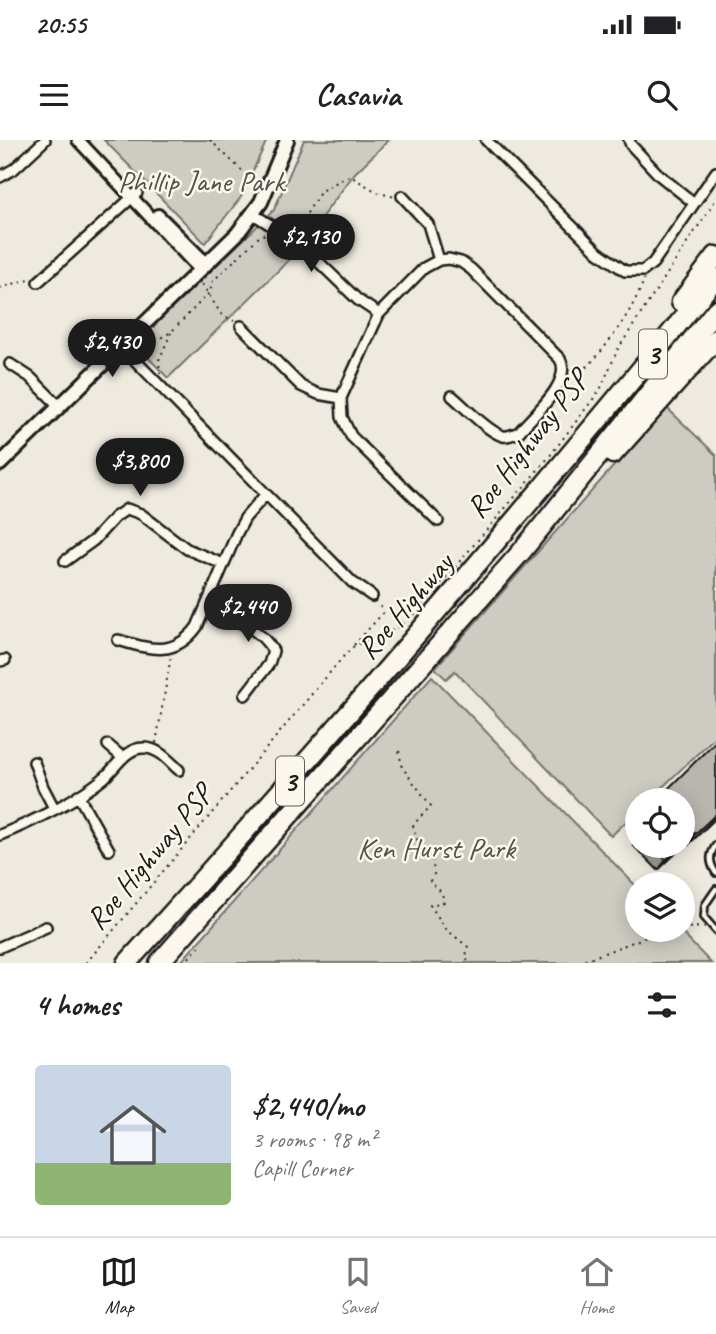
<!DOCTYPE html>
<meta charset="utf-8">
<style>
body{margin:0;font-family:Caveat,sans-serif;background:#f2f2f2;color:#202124;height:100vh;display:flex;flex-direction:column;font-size:26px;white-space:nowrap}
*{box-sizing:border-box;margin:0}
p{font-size:23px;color:#757577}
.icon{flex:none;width:38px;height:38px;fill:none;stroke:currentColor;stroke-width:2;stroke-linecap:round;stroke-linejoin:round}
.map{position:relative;height:823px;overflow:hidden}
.drawer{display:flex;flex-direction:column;background:#fff;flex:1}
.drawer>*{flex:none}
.controls{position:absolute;left:625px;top:648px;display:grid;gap:14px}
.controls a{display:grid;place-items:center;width:70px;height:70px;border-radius:50%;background:#fff;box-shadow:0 4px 18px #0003;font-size:35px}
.price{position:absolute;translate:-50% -60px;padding:0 16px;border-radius:24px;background:#1c1c1c;color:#fff;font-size:23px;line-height:46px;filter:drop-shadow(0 2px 4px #0008)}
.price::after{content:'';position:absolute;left:50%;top:42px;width:21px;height:16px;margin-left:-10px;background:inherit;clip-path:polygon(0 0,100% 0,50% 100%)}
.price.selected{background:#222;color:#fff}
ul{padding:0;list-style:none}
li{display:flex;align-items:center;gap:21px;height:175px;padding:0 35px}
li span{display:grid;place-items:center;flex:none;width:196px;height:140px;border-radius:7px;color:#555}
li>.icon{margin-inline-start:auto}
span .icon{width:84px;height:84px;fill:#fffc;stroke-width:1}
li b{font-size:30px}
h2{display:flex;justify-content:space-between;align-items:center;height:84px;padding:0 35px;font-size:30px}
.status{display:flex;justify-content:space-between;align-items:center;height:49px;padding:0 35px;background:#fff;direction:ltr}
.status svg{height:19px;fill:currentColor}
header{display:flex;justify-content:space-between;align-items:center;height:91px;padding:0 35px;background:#fff;font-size:32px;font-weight:800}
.menu{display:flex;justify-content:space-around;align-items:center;height:98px;border-top:2px solid #e0e0e0;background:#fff;font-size:19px;color:#757577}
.menu a{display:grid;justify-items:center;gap:4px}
.menu .selected{color:#1c1c1c}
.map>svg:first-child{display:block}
.green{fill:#ceccc2;stroke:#75746f;stroke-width:2}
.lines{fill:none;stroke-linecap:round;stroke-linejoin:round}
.service-casing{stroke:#1c1c1c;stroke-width:10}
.minor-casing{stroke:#1c1c1c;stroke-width:14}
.tertiary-casing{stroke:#1c1c1c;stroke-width:16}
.secondary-casing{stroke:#1c1c1c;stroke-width:18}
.motorway-casing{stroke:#1c1c1c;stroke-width:23}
.path{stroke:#1c1c1c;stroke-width:2;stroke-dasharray:2 5;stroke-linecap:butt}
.service{stroke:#fbf7ec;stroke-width:4.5}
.minor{stroke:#fbf7ec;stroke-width:9}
.tertiary{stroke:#fbf7ec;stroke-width:10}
.secondary{stroke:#fbf7ec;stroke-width:12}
.motorway{stroke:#fbf7ec;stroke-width:18}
.wall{fill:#9f9d96;stroke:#1c1c1c;stroke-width:2}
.shaded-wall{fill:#827f7a;stroke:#1c1c1c;stroke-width:2}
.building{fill:#b9b6af;stroke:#1c1c1c;stroke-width:2}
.labels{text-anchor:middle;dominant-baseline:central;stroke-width:5;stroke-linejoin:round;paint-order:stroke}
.shield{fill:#fbf7ec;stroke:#5f5e5a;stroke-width:2}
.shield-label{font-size:28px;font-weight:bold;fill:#1c1c1c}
.park-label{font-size:30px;fill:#51514e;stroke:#fbf7ec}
.street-label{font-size:30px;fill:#1c1c1c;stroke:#fbf7ec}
</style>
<div class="status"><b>20:55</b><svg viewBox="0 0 49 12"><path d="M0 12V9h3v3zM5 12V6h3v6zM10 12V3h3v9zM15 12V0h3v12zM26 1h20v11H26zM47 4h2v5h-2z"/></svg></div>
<header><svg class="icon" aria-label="menu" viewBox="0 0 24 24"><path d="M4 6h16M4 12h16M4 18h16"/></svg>Casavia<svg class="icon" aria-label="search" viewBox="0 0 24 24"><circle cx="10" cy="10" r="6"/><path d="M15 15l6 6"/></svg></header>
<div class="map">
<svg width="716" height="823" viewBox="0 0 716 823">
<rect width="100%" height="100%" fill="#eeeadf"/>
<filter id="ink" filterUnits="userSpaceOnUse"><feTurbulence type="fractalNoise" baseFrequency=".0143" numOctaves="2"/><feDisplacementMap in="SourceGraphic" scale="14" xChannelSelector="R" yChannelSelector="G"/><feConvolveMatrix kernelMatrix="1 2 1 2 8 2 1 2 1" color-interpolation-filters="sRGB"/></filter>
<g filter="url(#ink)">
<path class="green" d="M104,0H267L241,57L205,103Z
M304,0H389L355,33L290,119L168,238L135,204L274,70Z
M666,267L716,315V596L649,660H637V671L611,696L455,531L446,539L435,528Z
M432,536L637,747V789H678L711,823H180Z"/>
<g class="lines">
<defs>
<path id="service" d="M716,705C709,715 709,722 716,733
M716,749L705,765L704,777L716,791"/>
<path id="minor" d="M486,0L598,112L625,131H643L653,123L716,32
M629,0L631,5L659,35L694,63
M0,37L14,29L45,0
M402,56L428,84L439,120
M253,74L298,102L358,160L379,174
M38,142L137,53
M241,186L301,246L318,254L341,258
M122,207L352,442L372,456
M10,224L30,237L59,266
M438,381L351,296L342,277L341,258L379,174L424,128L439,120L449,119L461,122L471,129L560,219C573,242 534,274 519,292C514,294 509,297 503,296C488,292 464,266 452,256
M65,421L94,400L115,377L127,369L141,374L187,409L223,424
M206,468C230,478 259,486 273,511L269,524L245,555
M118,500C150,509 174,518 197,487L237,393L245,378L266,354
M0,521L5,520
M108,605L123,618
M34,622L43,647L54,668
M78,655L109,710
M0,695C30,683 81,658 105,637C116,627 126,608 143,608C158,607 169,621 179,630
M0,807L46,787"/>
<path id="tertiary" d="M78,0L200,130
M158,75L207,124"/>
<path id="secondary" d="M0,324L237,94L261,62L287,0"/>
<path id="motorway" d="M681,162L716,116
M613,314L716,199
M127,823C329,600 525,371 716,138
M159,823L522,411L716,170"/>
</defs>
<use href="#service" class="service-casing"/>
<use href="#minor" class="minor-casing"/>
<use href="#tertiary" class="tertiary-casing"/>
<use href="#secondary" class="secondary-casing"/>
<use href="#motorway" class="motorway-casing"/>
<path class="path" d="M210,0L257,45
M291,87L307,73L321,51L346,37L350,36L379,53L395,57
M202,144L221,174L234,181
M0,148L29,139
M138,213L148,205L171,192L210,152L213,141L262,94L289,107
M160,234L159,220L171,193
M570,240C596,226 636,167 644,139
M354,505L383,473V469L378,464
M156,603L171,516
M399,611L402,627L431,666L413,685L419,706L432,715L434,734L430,741L442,753L444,762L430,765L446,789L468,807L466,816L468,823
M682,788L706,787
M86,823L343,517L354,506L396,489L413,476L549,317L600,250L618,209L716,59
M184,823L201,805
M578,823L667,789"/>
<use href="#service" class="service"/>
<use href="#minor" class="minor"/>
<use href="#tertiary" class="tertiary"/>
<use href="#secondary" class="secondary"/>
<use href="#motorway" class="motorway"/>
</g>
<path class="wall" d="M716,601V678L688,705L682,699V660H657Z
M637,699V705H681L675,714L658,730L633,705Z"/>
<path class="shaded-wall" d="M716,674V677L688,705L695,694Z
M681,705L675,714L658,730L666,720Z"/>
<path class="building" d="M716,601V674L695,694L682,682V660H661L659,658Z
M651,705H681L666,720Z"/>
</g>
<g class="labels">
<g class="shield">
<rect x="639" y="189.5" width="28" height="49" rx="5"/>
<rect x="276" y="616.5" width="28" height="49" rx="5"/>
</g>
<g class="shield-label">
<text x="653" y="214">3</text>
<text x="290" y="641">3</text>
</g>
<g class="park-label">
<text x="201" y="41">Phillip Jane Park</text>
<text x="436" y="708">Ken Hurst Park</text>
</g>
<g class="street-label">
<text transform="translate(527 304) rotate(-52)">Roe Highway PSP</text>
<text transform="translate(405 466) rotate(-49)">Roe Highway</text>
<text transform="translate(149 717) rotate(-50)">Roe Highway PSP</text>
</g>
</g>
</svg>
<div class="controls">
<a><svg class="icon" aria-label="locate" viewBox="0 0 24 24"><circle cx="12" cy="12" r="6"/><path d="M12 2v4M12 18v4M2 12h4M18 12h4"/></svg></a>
<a><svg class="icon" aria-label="layers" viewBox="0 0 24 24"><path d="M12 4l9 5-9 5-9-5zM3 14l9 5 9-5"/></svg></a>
</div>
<b class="price" style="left:311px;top:134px">$2,130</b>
<b class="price" style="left:112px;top:239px">$2,430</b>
<b class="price" style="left:140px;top:358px">$3,800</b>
<b class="price selected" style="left:248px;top:504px">$2,440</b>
</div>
<section class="drawer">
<h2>4 homes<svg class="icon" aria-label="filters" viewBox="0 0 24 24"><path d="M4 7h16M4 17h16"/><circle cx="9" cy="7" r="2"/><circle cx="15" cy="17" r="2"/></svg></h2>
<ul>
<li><span style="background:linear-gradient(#c9d6e8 70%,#8fb573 0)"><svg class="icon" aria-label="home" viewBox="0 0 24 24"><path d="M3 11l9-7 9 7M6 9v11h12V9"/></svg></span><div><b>$2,440/mo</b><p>3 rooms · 98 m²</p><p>Capill Corner</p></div></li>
</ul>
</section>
<nav class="menu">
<a class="selected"><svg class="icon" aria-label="map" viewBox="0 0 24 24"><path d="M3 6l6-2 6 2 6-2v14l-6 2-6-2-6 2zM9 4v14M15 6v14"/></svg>Map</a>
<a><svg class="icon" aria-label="saved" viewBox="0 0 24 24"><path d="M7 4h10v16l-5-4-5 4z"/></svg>Saved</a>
<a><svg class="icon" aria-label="home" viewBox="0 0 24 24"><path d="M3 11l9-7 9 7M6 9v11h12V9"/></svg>Home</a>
</nav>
